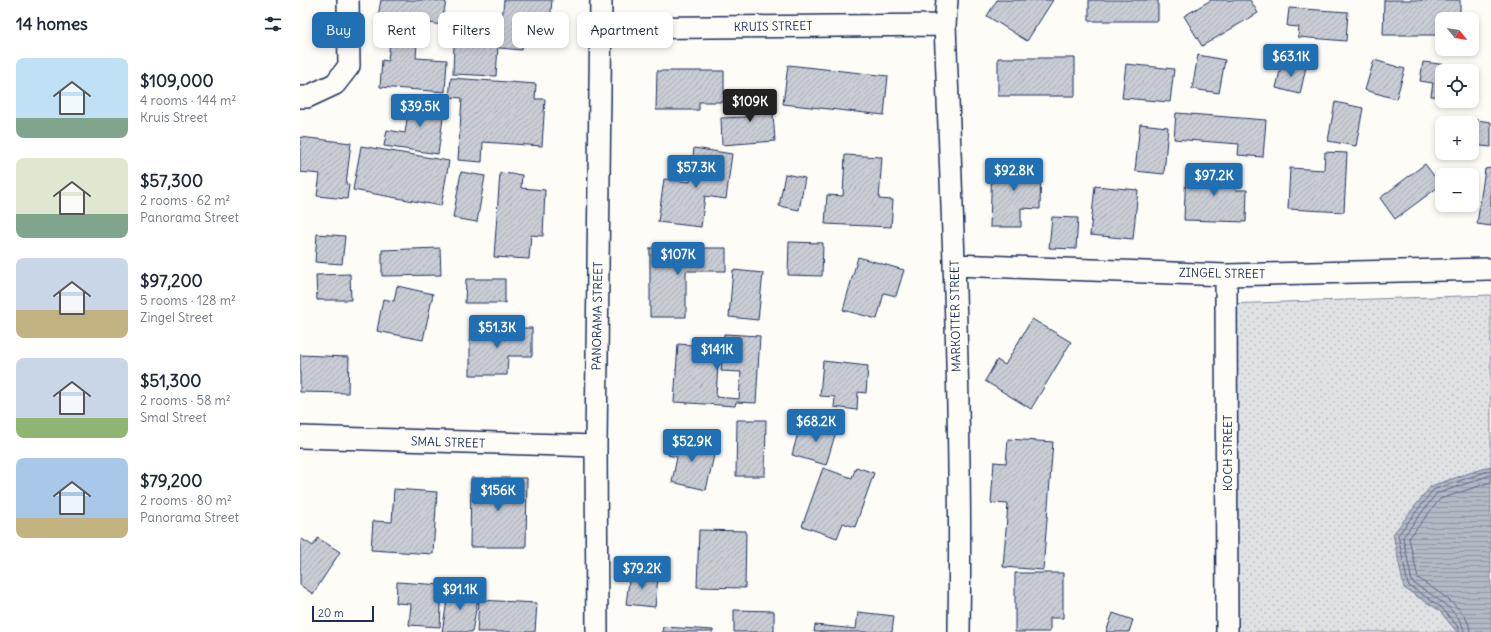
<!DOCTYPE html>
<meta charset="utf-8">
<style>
body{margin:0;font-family:Delius,sans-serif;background:#f2f2f3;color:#1f2937;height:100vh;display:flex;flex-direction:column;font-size:15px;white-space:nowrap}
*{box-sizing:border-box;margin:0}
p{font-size:13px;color:#747a83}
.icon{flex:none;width:22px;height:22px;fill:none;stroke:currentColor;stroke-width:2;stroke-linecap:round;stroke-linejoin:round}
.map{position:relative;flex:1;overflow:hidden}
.panel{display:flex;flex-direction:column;background:#fff;width:300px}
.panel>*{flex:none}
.top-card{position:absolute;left:12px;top:12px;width:380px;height:36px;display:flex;gap:8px}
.needle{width:26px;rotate:120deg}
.buttons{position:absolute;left:1135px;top:12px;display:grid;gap:8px}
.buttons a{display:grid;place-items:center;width:44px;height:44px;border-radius:8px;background:#fff;box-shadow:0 2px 6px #0003;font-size:20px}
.scale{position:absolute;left:12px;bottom:10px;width:62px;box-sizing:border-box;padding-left:4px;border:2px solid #1b2f5e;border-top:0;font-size:11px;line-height:14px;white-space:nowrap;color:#1b2f5e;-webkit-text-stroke:3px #fdfcf7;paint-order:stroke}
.price{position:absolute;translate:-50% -34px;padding:0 9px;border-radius:4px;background:#1f6fb2;color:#fff;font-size:13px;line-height:26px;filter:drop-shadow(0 1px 2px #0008)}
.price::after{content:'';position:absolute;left:50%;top:24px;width:12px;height:9px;margin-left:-6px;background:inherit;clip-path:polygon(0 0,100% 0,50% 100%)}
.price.selected{background:#222;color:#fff}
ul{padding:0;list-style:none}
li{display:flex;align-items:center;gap:12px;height:100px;padding:0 16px}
li span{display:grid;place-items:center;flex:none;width:112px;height:80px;border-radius:8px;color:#555}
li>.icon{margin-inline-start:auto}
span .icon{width:48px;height:48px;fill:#fffc;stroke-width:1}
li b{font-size:17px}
h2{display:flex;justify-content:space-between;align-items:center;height:48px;padding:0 16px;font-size:17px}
.tag{padding:0 14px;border-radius:8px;background:#fff;box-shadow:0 2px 6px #0003;font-size:14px;line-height:36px}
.tag.selected{background:#1f6fb2;color:#fff}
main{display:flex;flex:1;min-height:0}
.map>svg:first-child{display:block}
.green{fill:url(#green-dots);stroke:#7e88a0}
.water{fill:url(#water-rules);stroke:#76819c}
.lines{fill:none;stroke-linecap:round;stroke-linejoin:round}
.shore{stroke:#586687;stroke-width:1}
.building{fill:url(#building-hatch);stroke:#1b2f5e}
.street-casing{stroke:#1b2f5e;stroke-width:24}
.street{stroke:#fdfcf7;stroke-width:21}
.labels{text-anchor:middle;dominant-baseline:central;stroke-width:4;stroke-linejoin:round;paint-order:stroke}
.street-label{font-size:12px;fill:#1b2f5e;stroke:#fdfcf7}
</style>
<main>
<section class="panel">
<h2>14 homes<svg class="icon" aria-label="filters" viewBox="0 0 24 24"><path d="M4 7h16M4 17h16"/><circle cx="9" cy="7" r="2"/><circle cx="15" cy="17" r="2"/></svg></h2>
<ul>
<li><span style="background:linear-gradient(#bfe0f5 75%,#7fa58c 0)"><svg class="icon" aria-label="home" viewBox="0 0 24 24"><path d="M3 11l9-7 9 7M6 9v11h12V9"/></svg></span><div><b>$109,000</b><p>4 rooms · 144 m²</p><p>Kruis Street</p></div></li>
<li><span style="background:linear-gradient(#dfe7d0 70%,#7fa58c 0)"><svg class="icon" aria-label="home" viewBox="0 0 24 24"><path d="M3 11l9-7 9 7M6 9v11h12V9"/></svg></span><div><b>$57,300</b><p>2 rooms · 62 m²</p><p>Panorama Street</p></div></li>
<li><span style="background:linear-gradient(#c9d6e8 65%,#c2b280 0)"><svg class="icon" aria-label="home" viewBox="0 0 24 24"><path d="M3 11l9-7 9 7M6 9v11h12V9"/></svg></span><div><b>$97,200</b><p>5 rooms · 128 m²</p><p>Zingel Street</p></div></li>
<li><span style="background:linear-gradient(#c9d6e8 75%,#8fb573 0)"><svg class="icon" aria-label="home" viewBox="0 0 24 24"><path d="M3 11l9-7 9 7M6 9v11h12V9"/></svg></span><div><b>$51,300</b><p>2 rooms · 58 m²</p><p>Smal Street</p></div></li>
<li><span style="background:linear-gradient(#a9c7e8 75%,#c2b280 0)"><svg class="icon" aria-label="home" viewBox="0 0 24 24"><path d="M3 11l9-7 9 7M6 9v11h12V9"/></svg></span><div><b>$79,200</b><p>2 rooms · 80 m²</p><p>Panorama Street</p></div></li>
</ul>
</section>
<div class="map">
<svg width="1191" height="632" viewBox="0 0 1191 632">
<defs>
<pattern id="green-dots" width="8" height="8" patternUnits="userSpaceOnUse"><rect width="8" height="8" fill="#e0e1e3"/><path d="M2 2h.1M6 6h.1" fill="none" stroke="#c0c1c5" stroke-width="1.8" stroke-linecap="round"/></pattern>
<pattern id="water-rules" width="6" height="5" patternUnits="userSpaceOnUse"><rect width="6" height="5" fill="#b3b8c5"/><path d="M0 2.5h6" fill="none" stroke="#9196a3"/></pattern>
<pattern id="building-hatch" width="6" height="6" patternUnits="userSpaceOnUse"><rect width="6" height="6" fill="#c9ccd3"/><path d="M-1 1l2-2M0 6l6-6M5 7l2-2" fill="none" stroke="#acb0b8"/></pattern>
</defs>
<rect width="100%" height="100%" fill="#fdfcf7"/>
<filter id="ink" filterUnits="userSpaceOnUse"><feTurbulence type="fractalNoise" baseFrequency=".025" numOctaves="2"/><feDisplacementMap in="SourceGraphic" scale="8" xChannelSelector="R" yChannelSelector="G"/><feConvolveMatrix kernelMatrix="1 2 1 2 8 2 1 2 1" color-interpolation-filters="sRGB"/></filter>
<g filter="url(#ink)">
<path class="green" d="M1191,295V466L1131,486L1104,588L1139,610L1157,632H927L926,304Z"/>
<path class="water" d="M1191,466V632H1157L1139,610L1104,588L1093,534L1131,486Z"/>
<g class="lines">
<path class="shore" d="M1159,632V628L1141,607L1108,585L1098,535L1133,490L1191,470
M1164,632C1163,612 1127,592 1112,582L1103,537L1136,494L1191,475
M1170,632C1170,609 1134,590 1118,578L1109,538L1140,499L1191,482"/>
</g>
<path class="building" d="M81,0H133L146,2L141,25L120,21L117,40L92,35L94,24L77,21Z
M204,0H252L250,22L235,21L234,37L223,36L222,50L199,48Z
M697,0H753L727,41L687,16Z
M789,0H858V21H789Z
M911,0H950L958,13L902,46L884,16Z
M1084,0H1160V19H1142V35H1083Z
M989,8L1048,12L1046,41L998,37L999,27L987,26Z
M90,40L117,42L116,58L147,60L145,92L80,87L82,60L88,61Z
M154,44L198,46L196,76L153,74Z
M898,55L925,60L919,93L892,89Z
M698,58H775V96H698Z
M1074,60L1105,69L1096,99L1065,90Z
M982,62L1006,67L1000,94L976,88Z
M1123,62L1165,67L1164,71H1142V97L1131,96L1133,83L1120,81Z
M826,64L874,69L870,102L822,98Z
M488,65L588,76L584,115L483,104Z
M357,71H424V102H399V110H356Z
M151,78L236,84L235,99H245L242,146L183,142L182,162L158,160L162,98L149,97Z
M466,93L467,113H473L475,141L422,145L421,118L446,117L445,94Z
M110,99L145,104L138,154L84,146L87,130L105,133Z
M1035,102L1063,108L1056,146L1028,141Z
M876,113L966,120L963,157L938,155L939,144L874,139Z
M1169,119L1191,122V147L1172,145V123H1169Z
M840,124L868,127L864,174L835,171Z
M0,137L51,143L46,184L49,185L47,199L17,196L20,174L0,172Z
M61,146L149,161L141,206L53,190Z
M394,148L432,154L426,199L405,196L401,227L358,222L364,179L390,182Z
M1025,152L1047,153L1044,212L988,209L990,168L1024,170Z
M545,155L582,157L579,199L593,200L591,227L525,224L527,195L543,196Z
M692,162L741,163L740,209L721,208V227H690Z
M1125,164L1141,185L1095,219L1080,198Z
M1191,168V226L1177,224L1185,169Z
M886,169L936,171L935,190H947L946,222L884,220Z
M161,172L185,176L177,222L153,218Z
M200,173L222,175L221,188L245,190L243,236L231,235L229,259L194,257Z
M485,174L505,178L499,210L479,206Z
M795,186L838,190L833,239L790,235Z
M752,217L778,218L776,249L749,248Z
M17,234L45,236L42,264L15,262Z
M489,242L523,243L522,276L488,275Z
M140,248L141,275L82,276V250Z
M350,248H426V271H386V317H350Z
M558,257L604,270L596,296L584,293L577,319L543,310Z
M433,270L463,273L458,320L429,317Z
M50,274L51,300H17L16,275Z
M166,279H205V303H165Z
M97,286L133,294L123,340L77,331L83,299L94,301Z
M732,319L771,342L731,409L685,381L697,360L705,365Z
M170,328H232V356H208L207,375H170Z
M424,334L460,336L456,403L436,402L435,406L374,402L378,344L419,347L416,397L439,399L441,372L421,371Z
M0,355L49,357L48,393L0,392Z
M523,361L568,366L566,393L558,392L557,410L534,407L535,397L520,396Z
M518,419L538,425L526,465L492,455L499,429L514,434Z
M437,420H466L465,476H436Z
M372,437L416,447L406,490L372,482L377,457L368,455Z
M708,439L753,442L743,570L703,567L708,504L691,503L694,462L706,463Z
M556,467L574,473L555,527L543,523L537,538L502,526L523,468L552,478Z
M171,478H227L226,547H170Z
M94,489L137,492L133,554L71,550L73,521L92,522Z
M399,530L446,531L445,588L397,587Z
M18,538L40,552L13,594L0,585V542L2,539L13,546Z
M330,573L358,577L355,607L326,604Z
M715,573H763V618H750V632H715Z
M97,582L142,585L140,627L109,625L111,604L96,603Z
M149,588L179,593L172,632H142Z
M179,600L237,603L235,632H177Z
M434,610L474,611V632H434Z
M558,612L594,616L592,632H514L515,625L556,629Z
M813,613L833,620L829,632H806Z
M363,627L413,630V632H362Z"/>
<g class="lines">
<defs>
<path id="street" d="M647,0L645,25C653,227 662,430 659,632
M300,28L645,25
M0,97H7L35,84L49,66L48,0
M654,265L926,275L1191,269
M926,275L927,632
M0,437L296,446
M297,632L296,446L301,0"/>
</defs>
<use href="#street" class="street-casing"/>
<use href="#street" class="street"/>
</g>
</g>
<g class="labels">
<g class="street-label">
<text transform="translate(473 26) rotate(-1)">KRUIS STREET</text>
<text transform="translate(922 273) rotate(1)">ZINGEL STREET</text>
<text transform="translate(297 316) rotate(-89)">PANORAMA STREET</text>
<text transform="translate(655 316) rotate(-91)">MARKOTTER STREET</text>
<text transform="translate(148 442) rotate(2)">SMAL STREET</text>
<text transform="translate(927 453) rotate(-90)">KOCH STREET</text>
</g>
</g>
</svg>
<div class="buttons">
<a><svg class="needle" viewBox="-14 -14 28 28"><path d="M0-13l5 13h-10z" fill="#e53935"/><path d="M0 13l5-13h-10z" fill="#747a83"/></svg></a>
<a><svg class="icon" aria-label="locate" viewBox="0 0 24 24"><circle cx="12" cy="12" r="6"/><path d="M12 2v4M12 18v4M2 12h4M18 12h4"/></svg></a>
<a>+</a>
<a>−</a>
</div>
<div class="scale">20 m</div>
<b class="price" style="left:991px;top:78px">$63.1K</b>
<b class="price selected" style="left:450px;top:123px">$109K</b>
<b class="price" style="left:120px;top:128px">$39.5K</b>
<b class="price" style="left:396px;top:189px">$57.3K</b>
<b class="price" style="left:714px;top:192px">$92.8K</b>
<b class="price" style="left:914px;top:197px">$97.2K</b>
<b class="price" style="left:378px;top:276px">$107K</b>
<b class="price" style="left:197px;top:349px">$51.3K</b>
<b class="price" style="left:417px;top:371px">$141K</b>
<b class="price" style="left:516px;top:443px">$68.2K</b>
<b class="price" style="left:392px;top:463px">$52.9K</b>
<b class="price" style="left:198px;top:512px">$156K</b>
<b class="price" style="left:342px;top:590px">$79.2K</b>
<b class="price" style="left:160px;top:611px">$91.1K</b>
<div class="top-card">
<a class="tag selected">Buy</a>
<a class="tag">Rent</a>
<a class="tag">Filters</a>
<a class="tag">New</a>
<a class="tag">Apartment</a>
</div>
</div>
</main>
